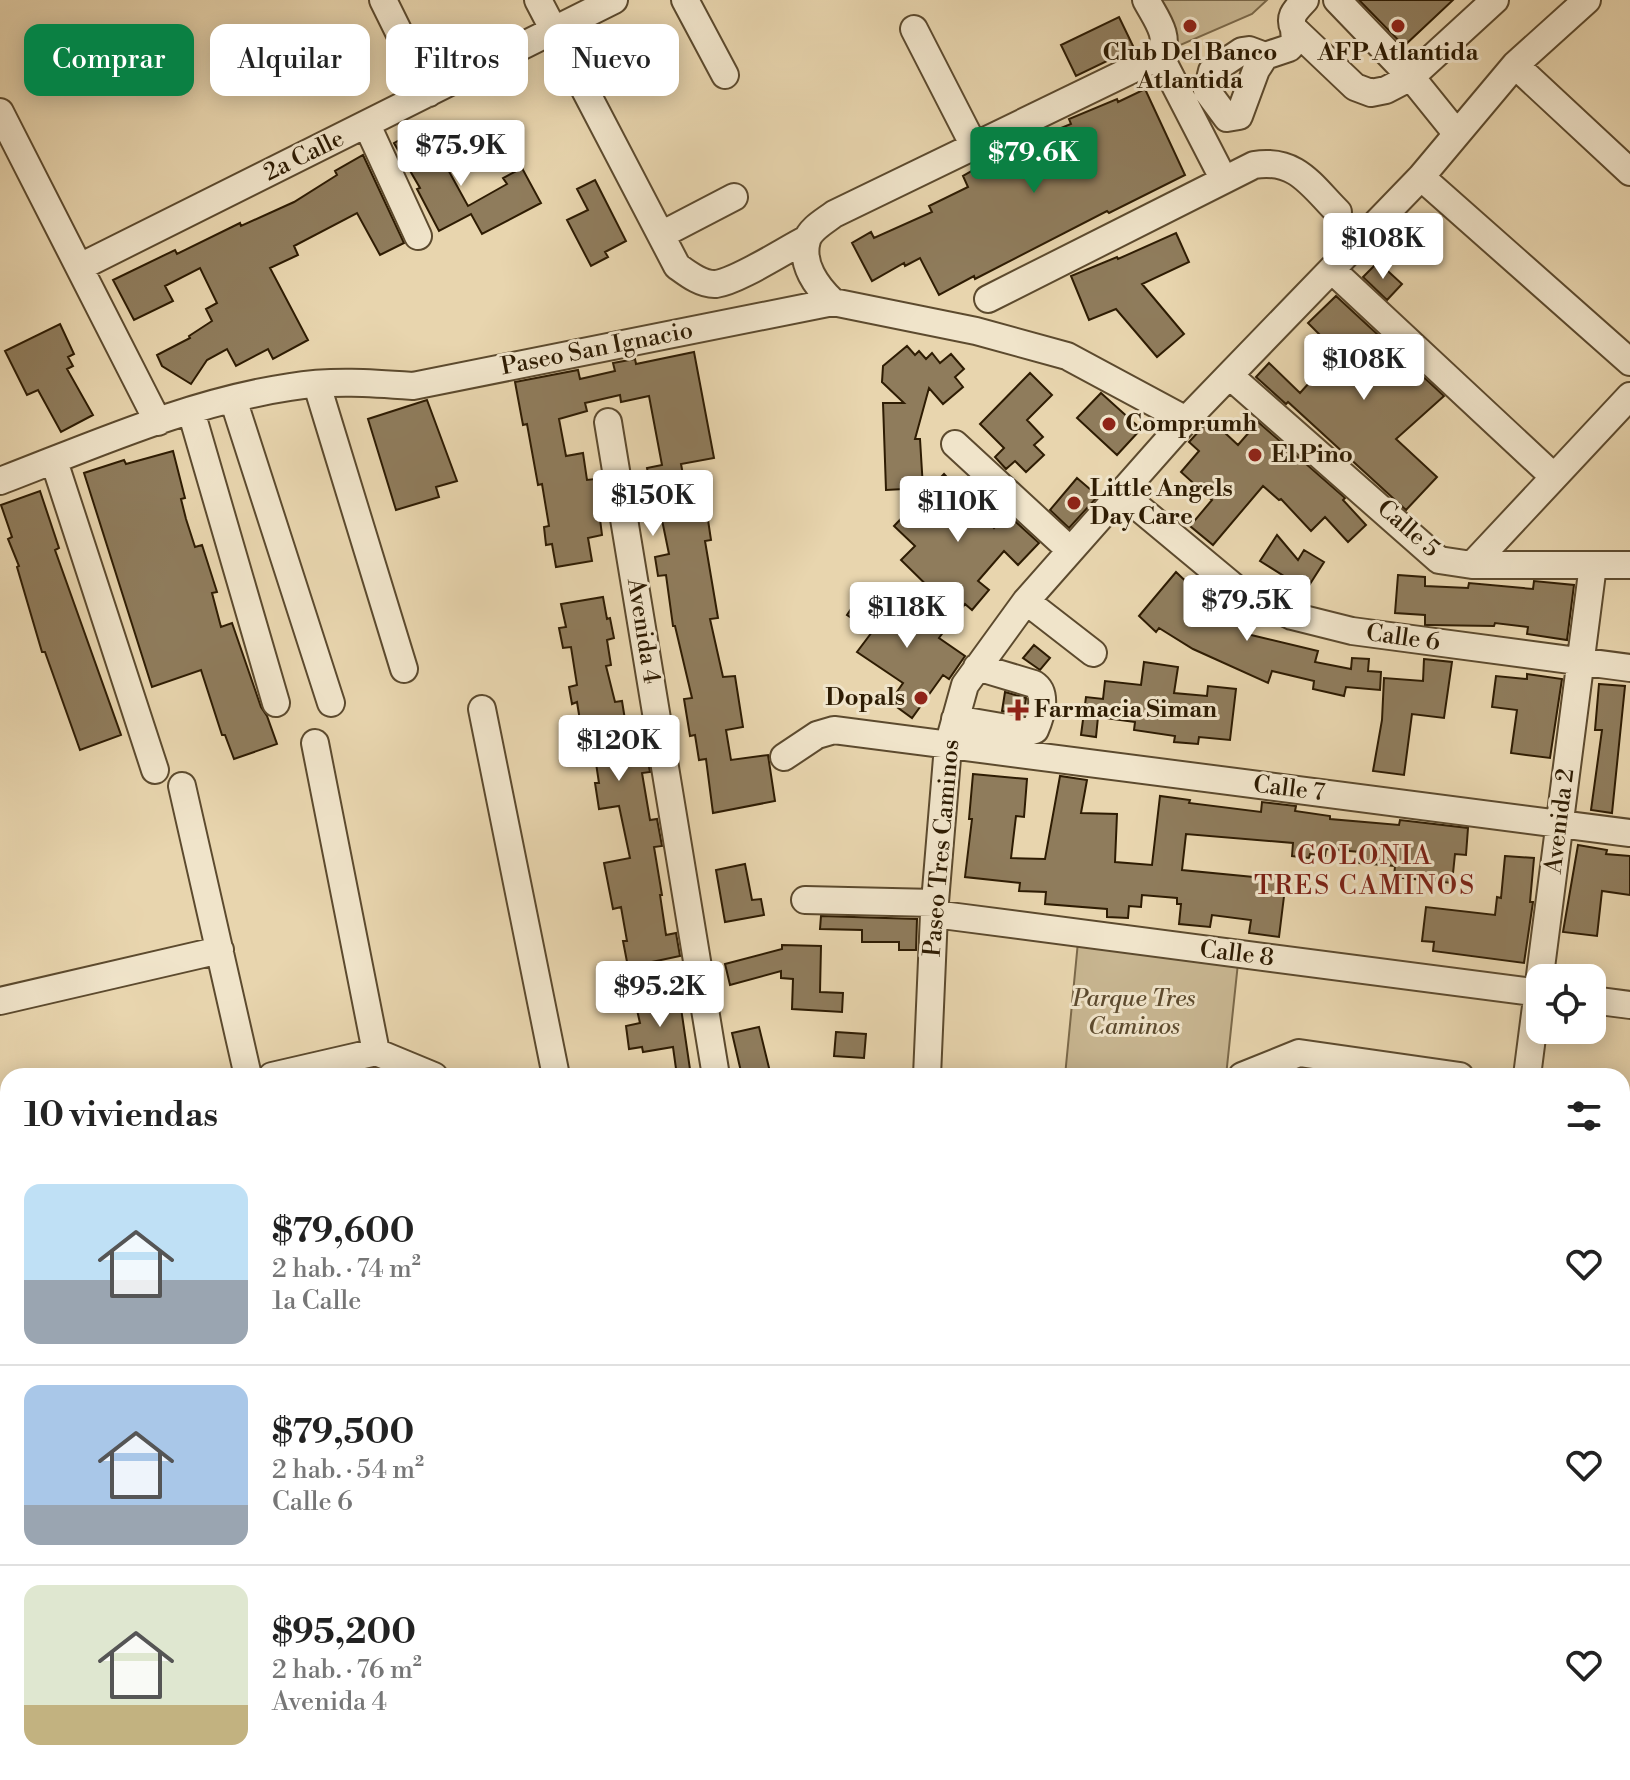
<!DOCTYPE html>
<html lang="es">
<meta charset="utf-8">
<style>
body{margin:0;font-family:"Libre Bodoni",serif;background:#f6f6f6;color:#222;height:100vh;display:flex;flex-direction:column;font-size:30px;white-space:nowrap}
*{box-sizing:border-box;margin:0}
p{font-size:26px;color:#767676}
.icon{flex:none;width:44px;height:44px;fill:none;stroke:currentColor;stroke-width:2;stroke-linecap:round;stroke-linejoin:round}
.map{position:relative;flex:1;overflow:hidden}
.details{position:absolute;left:0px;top:1068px;width:1630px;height:712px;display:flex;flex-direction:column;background:#fff;border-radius:24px 24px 0 0;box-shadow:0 4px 20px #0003}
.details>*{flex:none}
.top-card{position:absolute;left:24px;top:24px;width:800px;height:72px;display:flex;gap:16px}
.controls{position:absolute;left:1526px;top:964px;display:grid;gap:16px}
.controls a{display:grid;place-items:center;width:80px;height:80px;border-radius:16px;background:#fff;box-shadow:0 4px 20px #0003;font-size:40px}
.price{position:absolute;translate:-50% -68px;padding:0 18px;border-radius:8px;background:#fff;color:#222;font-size:26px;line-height:52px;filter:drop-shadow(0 2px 4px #0008)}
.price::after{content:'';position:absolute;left:50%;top:48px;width:24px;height:18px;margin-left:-12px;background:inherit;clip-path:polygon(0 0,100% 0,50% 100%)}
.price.active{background:#0b8043;color:#fff}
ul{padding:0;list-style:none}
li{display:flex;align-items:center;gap:24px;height:200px;padding:0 24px}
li+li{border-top:2px solid #e0e0e0}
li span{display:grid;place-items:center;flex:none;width:224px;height:160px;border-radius:16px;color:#555}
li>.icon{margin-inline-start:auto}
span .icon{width:96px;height:96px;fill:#fffc;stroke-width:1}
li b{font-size:34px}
h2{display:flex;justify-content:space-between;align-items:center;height:96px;padding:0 24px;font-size:34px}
.tag{padding:0 28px;border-radius:16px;background:#fff;box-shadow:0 4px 20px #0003;font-size:28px;line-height:72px}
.tag.active{background:#0b8043;color:#fff}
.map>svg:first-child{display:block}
.green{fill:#c8b691;stroke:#7b694a;stroke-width:2}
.building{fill:#8f7c5c;stroke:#2e1c03;stroke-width:2}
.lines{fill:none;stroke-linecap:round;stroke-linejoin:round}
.minor-casing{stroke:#5c4a2e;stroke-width:30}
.major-casing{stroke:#2e1c03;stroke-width:36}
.minor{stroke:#f0e4ca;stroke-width:26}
.major{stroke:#e8d5ae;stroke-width:32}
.poi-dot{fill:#8f2418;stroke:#f0e4ca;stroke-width:3}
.labels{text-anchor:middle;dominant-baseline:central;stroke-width:6;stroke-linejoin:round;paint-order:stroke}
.poi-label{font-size:24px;font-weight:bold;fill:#2e1c03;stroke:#f0e4ca;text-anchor:start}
.street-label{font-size:24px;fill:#2e1c03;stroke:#f0e4ca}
.park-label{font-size:24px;font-style:italic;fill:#5c4a2e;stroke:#f0e4ca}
.neighbourhood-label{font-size:26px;letter-spacing:2px;fill:#7a1f14;stroke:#f0e4ca}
</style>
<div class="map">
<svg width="1630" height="1780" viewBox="0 0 1630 1780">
<rect width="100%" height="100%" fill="#e8d5ae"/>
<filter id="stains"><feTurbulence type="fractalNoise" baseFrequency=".0025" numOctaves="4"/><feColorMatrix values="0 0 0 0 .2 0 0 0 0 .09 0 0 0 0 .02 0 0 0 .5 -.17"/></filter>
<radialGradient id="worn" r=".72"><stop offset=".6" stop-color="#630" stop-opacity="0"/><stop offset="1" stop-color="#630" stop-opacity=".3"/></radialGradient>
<path class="green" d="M1141,0H1267L1252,14L1162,53Z
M1078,942L1238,963L1226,1076H1065Z"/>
<path class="building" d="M1359,0H1453L1404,46Z
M1119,17L1134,48L1076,76L1061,45Z
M1145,89L1185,175L1109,213L1107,211L975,279L974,276L939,295L920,258L905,266L904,263L872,281L852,243L871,232L874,238L932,212L929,206L968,187L963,176L984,164L1004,155L1005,157L1042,139L1041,136L1071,124L1069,119L1117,99L1118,102Z
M424,126L468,206L507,184L503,178L522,168L541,203L482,234L471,214L439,231L417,189L420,188L394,143Z
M363,155L404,243L380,255L357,213L294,246L298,255L270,268L308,340L273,359L268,349L236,366L227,349L207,360L191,384L162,366L157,355L190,338L189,336L212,321L206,309L217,303L200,268L165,286L173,301L134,320L113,280L175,250L177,254L240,223L241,226L294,202L337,175L335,171Z
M595,180L626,241L605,252L608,257L591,266L567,220L588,210L577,189Z
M1176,233L1189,262L1142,284L1184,334L1157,357L1116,309L1089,320L1071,276L1117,257L1118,259Z
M1378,262L1402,284L1387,300L1363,277Z
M1336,296L1444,396L1396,439L1437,477L1406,510L1288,402L1286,404L1256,377L1269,363L1300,393L1337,352L1308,323Z
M60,324L74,354L68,357L73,366L67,369L93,415L61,432L38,390L27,395L5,351Z
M907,346L915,355L919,351L926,359L932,353L940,363L951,354L964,369L955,377L963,387L943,404L929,388L915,439H920L923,488L886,490L883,403H904L882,382L883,366Z
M694,352L714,458L681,464L687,496L704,493L711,540L705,541L718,618L710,619L723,677L735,676L743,727L726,730L731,760L768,755L775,801L713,813L706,759L699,760L695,735L690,736L684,699L692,698L675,626H673L666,575L658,576L655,557L669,554L662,520L658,521L654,489L651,490L647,468L662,465L649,396L621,402L620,395L585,403L587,411L559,419L566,456L583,453L587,480L595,479L602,535L588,538L592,561L556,567L552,544L546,545L544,527L549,526L542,484L538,485L527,424L523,425L515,382L578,370L580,379L615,371L613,363L635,359L636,364Z
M1030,373L1052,395L1027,420L1043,437L1034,445L1044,455L1026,472L1015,461L1006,469L995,457L1004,448L980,424Z
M1101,393L1141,429L1117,455L1077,418Z
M427,400L457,481L436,487L439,497L396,510L368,419Z
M1210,419L1238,445L1258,422L1345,498L1343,500L1366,525L1348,542L1325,517L1311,531L1281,499L1279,500L1263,486L1213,545L1190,526L1212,500L1181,472L1199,451L1189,442Z
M173,451L185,498L181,499L186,519L195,547L202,545L210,570L217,592L212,593L221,627L232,623L261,707L267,716L277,744L234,759L225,735H222L201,670L152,687L84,473L124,460L126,464Z
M944,474L994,528L1007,514L1039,543L1018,565L1004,551L978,581L989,590L972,610L965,604L957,615L901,560L915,546L894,526Z
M1077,478L1098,496L1069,528L1050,510Z
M40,491L59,548L55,550L121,735L80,750L45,652H42L17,567L19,566L8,539L12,537L1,505Z
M1277,535L1298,560L1304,550L1324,562L1303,595L1283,583L1287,578L1260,561Z
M1176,572L1196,591L1187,600L1220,619L1226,606L1254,620L1247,634L1318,651L1315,662L1351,669L1352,658L1369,659L1368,671L1381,672L1380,690L1346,687L1344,696L1313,689L1314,681L1272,671L1268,683L1193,649L1159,628L1156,632L1139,616Z
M1398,575L1425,577V586L1468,588L1469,583L1533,589L1534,581L1574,585L1567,640L1527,634L1528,627L1495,623L1494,626L1429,625H1425V615L1395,613Z
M902,595L947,627L939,638L965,656L949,679L943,675L912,718L890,702L903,683L857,652L872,632L847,615L859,597L887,616Z
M603,597L607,619L610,618L614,638L607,640L611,665L606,666L615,702L622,701L626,726L636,724L639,748L645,747L650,772L642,773L650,820L657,819L662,846L654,847L662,895H660L666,935L676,933L680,956L628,967L623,941H627L621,907L613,909L604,863L630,858L619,806L599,809L595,783H599L594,750L585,752L577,702L572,704L569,687L577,685L571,647L563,648L559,628L566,627L561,604Z
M1034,645L1050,658L1040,670L1023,658Z
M1424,659L1452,662L1444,718L1412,714L1404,775L1373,771L1382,720L1384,678L1423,681Z
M1144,662L1178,667L1174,693L1207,696L1208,686L1236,689L1230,740L1199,737L1198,744L1174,742L1175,736L1134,730L1135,722L1098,717L1096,737L1081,735L1086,697L1103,699L1105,681L1141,685Z
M1527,674L1562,679L1550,758L1511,753L1517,710L1492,707L1496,676L1527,679Z
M1599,684L1625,686L1612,813L1591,810L1602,730H1595Z
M1005,692L1026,698L1024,715L1002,711Z
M973,774L1027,779L1024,817L1016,816L1011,858L1045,859L1060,776L1087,780L1081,813L1117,814L1115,862L1152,865L1160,796L1190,800L1189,803L1261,812L1262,802L1296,806L1295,811L1330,816V819L1399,825L1400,820L1468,828L1466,855L1455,854L1452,883L1394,877L1395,866L1359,863L1360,852L1326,849L1325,856L1310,854L1309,858L1292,856L1293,843L1186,834L1182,870L1286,880L1279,937L1249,933L1251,920L1212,915L1210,927L1179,924L1181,904H1177V898L1142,895L1141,907L1129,906L1128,918L1107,917V909L1045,904L1046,892L1019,891L1020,883L965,877L972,819H969Z
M1578,845L1607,850L1606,854L1630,856V895L1602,891L1597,936L1563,932Z
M1505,856L1534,858L1530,902H1533L1524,963L1433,951L1434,942L1422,941L1426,907L1495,915L1497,897L1501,898Z
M745,864L752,900L761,899L764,915L725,922L716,870Z
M821,916L917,919L916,950H899V942H862V930L820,929Z
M782,945L821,946L820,992L843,993L842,1012L792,1009L793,979L781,978V971L730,985L725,964L782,949Z
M667,990L671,1009L681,1008L691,1076H677L673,1047L643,1052L642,1047L629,1049L626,1026L640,1023L634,997Z
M759,1027L771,1076H742L732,1033Z
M836,1032L866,1034L864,1058L834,1056Z"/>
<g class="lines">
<defs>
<path id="minor" d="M383,0L429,93
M538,0L677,266C688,274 702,285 716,284C738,281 785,250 807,239
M685,0L725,75
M1146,0C1156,19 1171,36 1160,56
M1305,0C1296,10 1288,16 1294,29L1355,87L1371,93L1386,90L1411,77L1495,0
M1337,0L1411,77L1457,134
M914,29L974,146
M1160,56L1224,180
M1265,56L1256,70L1239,116L1227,118L1207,91L1212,71L1242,51L1249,50L1265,56L1289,48L1295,41L1294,29
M1515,65L1630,172
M0,112L158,422
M367,125L418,236
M1421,177L1630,362
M661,235L734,197
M80,267L614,0
M1332,270L1554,477
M988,299L1254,165C1296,158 1311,185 1338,212
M833,302C817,287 800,264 807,240C810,229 825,221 834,214L1160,56
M1230,376L1439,560L1472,565H1630
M317,385L404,669
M233,399L331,703
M191,411L276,703
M608,422L716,1076
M955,444L1070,550
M54,461L155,770
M0,481C94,445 190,402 290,387C331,380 372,383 413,386L833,302L976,331L1067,356L1186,420
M1121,493L1234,587L1292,616L1352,631L1630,668
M1472,565L1630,396
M1026,601L1093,653
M482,709L556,1076
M955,719L1029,732L1035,730C1041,716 1048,693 1034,684L977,667
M315,743L376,1052
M784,757L817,735L834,730L1630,833
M182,786L248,1076
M805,900L935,903
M934,914L1540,993
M1592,1000L1630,1005
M0,1001L220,950
M272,1076L376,1052L434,1076
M927,1076L934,914L948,746L965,685L1026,601L1186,420L1421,177L1515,65L1587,0
M1242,1076L1299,1053L1460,1076
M1527,1076L1593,565
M0,1139L8,1137
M1622,1180L1630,1183
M0,1383L8,1391
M1622,1390L1630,1392
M0,1549L8,1543
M1622,1562L1630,1560
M1622,1634L1630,1632
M1622,1675L1630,1673
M760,1772L782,1779L819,1772
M912,1772L913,1780
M1221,1772L1226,1780
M32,1780L49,1772"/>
<path id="major" d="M1622,1541L1630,1540
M1622,1605L1630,1603
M450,1780L473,1772
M574,1780L606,1772
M660,1780L694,1772"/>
</defs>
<use href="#minor" class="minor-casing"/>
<use href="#major" class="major-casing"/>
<use href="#minor" class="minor"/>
<use href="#major" class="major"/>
</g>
<g class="poi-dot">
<circle cx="1190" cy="26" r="8"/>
<circle cx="1398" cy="26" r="8"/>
<circle cx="1109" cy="424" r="8"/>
<circle cx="1255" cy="455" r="8"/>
<circle cx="1074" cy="503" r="8"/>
<circle cx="921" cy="698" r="8"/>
<path d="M1014 698h8v8h8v8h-8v8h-8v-8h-8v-8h8z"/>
</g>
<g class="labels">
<g class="poi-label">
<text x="1190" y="53" text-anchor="middle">Club Del Banco<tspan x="1190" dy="28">Atlantida</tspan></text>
<text x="1398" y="53" text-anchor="middle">AFP Atlantida</text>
<text x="1125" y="424">Comprumh</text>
<text x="1271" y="455">El Pino</text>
<text x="1090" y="489">Little Angels<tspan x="1090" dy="28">Day Care</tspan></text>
<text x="905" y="698" text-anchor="end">Dopals</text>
<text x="1034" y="710">Farmacia Siman</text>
</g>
<g class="street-label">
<text transform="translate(304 156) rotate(-26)">2a Calle</text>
<text transform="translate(597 349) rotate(-11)">Paseo San Ignacio</text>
<text transform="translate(1408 529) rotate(41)">Calle 5</text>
<text transform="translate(643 631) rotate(81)">Avenida 4</text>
<text transform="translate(1403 638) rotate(8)">Calle 6</text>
<text transform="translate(1289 789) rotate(7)">Calle 7</text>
<text transform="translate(1560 821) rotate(-83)">Avenida 2</text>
<text transform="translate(942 848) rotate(-85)">Paseo Tres Caminos</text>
<text transform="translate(1237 954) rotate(7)">Calle 8</text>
</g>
<g class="park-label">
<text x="1134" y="999">Parque Tres<tspan x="1134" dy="28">Caminos</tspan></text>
</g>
<g class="neighbourhood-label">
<text x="1365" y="856">COLONIA<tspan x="1365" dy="30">TRES CAMINOS</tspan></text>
</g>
</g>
<rect width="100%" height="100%" filter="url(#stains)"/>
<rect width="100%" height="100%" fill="url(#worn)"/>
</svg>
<div class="controls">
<a><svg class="icon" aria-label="locate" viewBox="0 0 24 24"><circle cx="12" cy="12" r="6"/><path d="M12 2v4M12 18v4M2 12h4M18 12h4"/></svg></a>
</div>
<b class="price" style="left:461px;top:188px">$75.9K</b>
<b class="price active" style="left:1034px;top:195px">$79.6K</b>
<b class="price" style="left:1383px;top:281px">$108K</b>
<b class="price" style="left:1364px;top:402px">$108K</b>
<b class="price" style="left:653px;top:538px">$150K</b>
<b class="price" style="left:958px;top:544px">$110K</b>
<b class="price" style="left:1247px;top:643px">$79.5K</b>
<b class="price" style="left:907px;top:650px">$118K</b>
<b class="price" style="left:619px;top:783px">$120K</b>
<b class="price" style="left:660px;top:1029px">$95.2K</b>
<div class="top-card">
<a class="tag active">Comprar</a>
<a class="tag">Alquilar</a>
<a class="tag">Filtros</a>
<a class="tag">Nuevo</a>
</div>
<section class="details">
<h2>10 viviendas<svg class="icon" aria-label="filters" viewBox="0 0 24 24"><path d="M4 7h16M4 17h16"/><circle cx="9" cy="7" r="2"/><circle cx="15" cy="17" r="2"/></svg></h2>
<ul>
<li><span style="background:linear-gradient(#bfe0f5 60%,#9aa5b1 0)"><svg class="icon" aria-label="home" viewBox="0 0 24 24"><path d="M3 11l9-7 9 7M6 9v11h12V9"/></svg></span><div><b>$79,600</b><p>2 hab. · 74 m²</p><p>1a Calle</p></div><svg class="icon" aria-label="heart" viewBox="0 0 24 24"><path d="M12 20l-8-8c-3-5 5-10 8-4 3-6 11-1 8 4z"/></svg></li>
<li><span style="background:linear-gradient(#a9c7e8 75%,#9aa5b1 0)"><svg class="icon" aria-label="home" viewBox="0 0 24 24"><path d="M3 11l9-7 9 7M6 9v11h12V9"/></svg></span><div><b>$79,500</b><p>2 hab. · 54 m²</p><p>Calle 6</p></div><svg class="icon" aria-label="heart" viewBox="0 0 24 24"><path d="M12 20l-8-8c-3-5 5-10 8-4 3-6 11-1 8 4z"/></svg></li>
<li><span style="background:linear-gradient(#dfe7d0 75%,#c2b280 0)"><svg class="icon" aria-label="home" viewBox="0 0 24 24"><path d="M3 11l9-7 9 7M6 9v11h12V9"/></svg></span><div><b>$95,200</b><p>2 hab. · 76 m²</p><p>Avenida 4</p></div><svg class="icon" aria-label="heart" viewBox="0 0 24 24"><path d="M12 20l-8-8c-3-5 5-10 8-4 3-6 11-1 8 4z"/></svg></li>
</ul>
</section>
</div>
